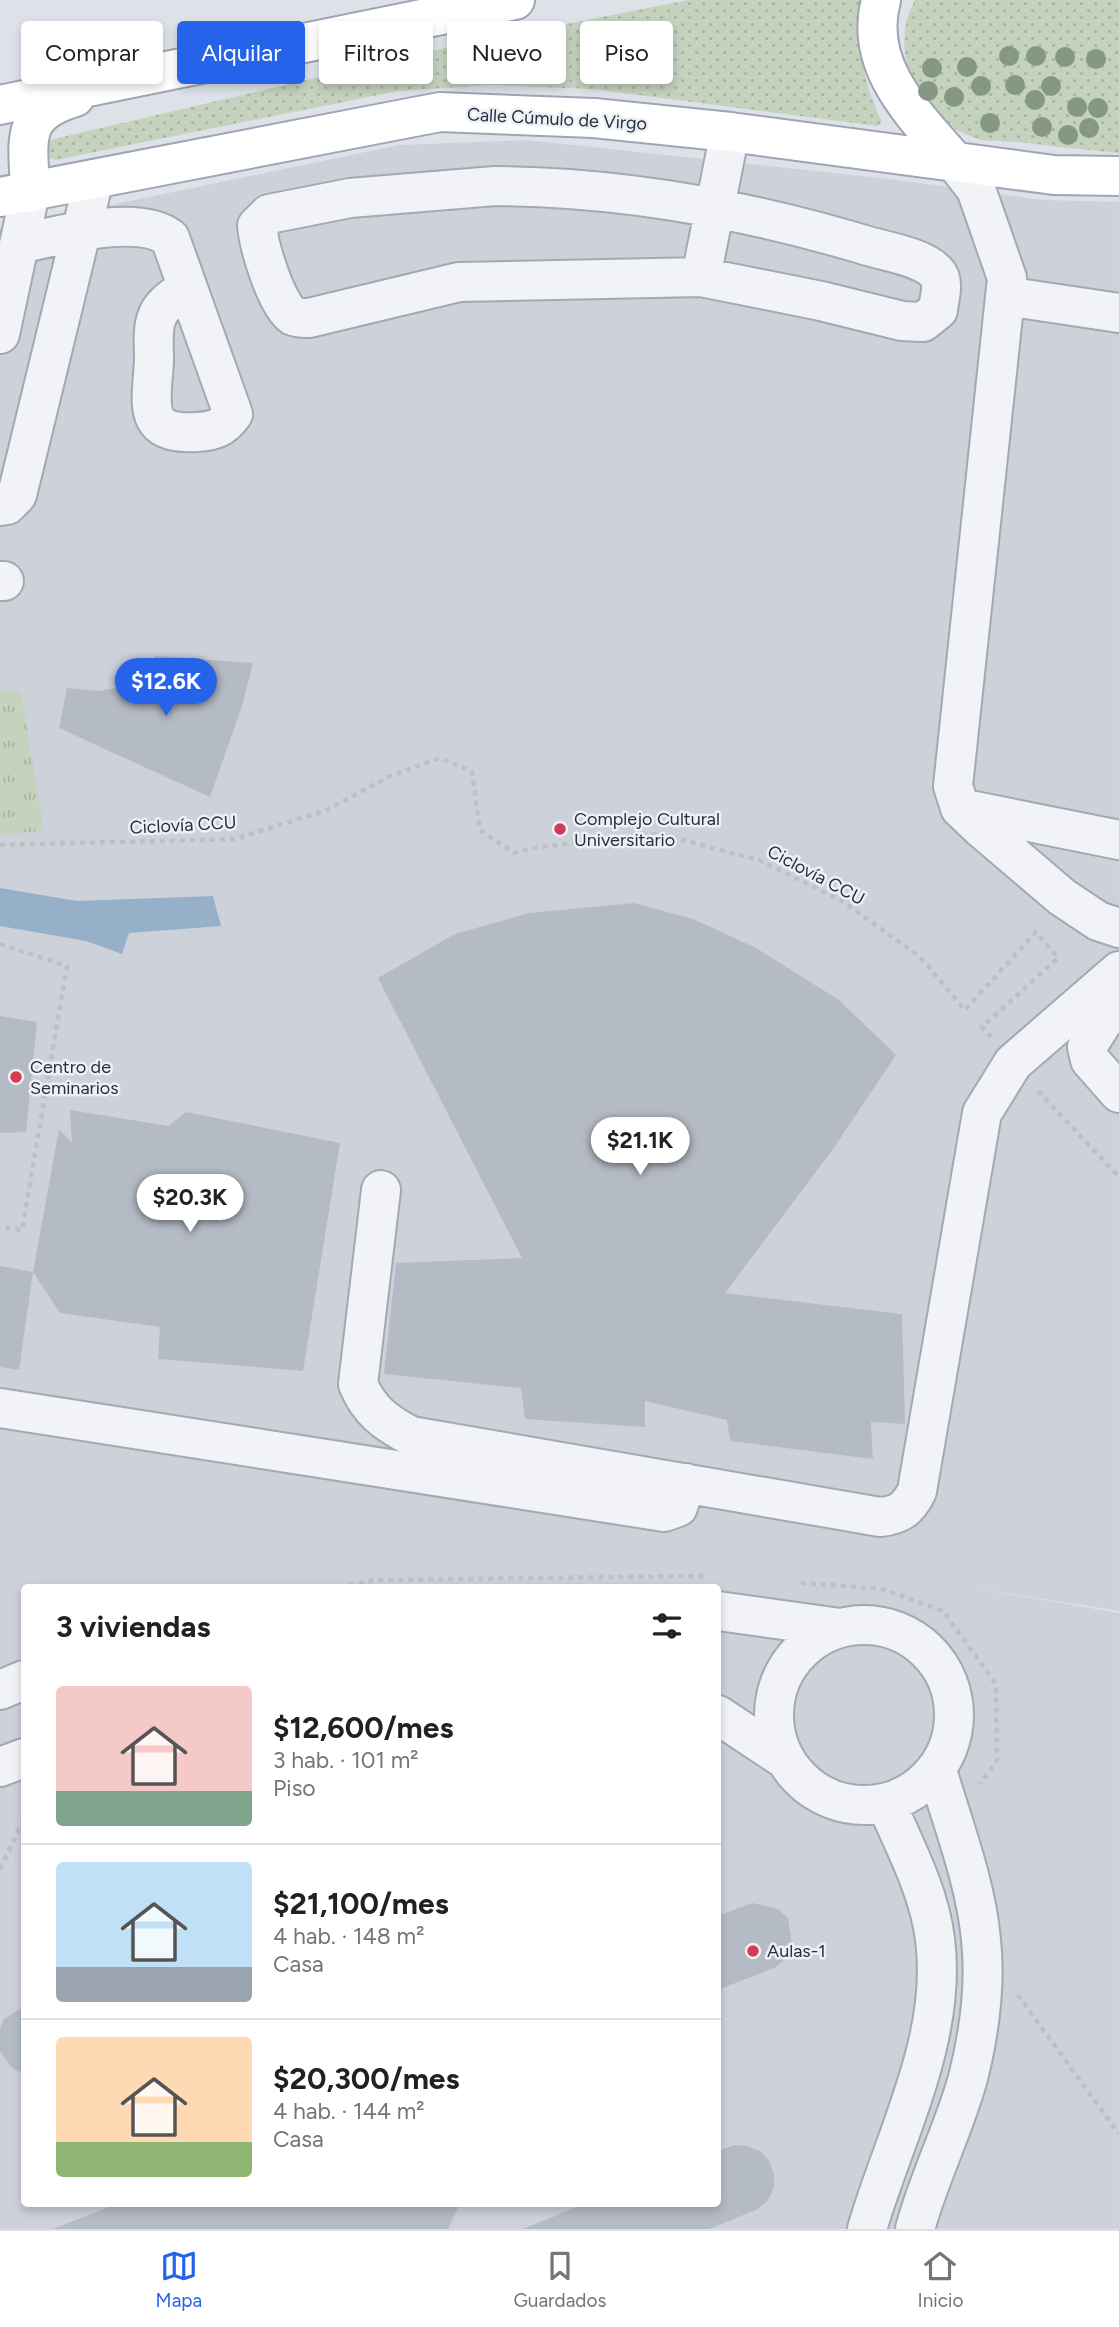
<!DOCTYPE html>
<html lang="es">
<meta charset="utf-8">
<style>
body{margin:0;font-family:Figtree,sans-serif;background:#f2f2f2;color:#202124;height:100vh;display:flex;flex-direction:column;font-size:26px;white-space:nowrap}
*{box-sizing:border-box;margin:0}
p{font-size:23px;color:#757577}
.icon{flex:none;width:38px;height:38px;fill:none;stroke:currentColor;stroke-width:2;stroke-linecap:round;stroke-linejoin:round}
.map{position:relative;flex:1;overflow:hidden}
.side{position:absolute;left:21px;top:1584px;width:700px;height:623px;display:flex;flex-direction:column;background:#fff;border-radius:7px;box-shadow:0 4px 10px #0003}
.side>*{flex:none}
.guide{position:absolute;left:21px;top:21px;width:700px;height:63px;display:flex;gap:14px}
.price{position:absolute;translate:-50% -60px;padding:0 16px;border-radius:24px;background:#fff;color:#222;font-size:23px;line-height:46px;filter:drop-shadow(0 2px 4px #0008)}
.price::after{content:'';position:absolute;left:50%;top:42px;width:21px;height:16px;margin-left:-10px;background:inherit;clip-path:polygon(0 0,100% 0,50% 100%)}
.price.active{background:#2563eb;color:#fff}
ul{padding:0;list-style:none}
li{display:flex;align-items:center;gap:21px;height:175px;padding:0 35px}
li+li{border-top:2px solid #e0e0e0}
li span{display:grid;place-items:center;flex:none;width:196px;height:140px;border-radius:7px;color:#555}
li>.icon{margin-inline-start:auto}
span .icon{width:84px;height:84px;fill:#fffc;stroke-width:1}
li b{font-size:30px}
h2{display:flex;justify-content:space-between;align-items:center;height:84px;padding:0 35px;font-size:30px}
.pill{padding:0 24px;border-radius:7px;background:#fff;box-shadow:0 4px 10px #0003;font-size:24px;line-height:63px}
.pill.active{background:#2563eb;color:#fff}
.menu{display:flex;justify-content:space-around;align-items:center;height:98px;border-top:2px solid #e0e0e0;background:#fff;font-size:19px;color:#757577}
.menu a{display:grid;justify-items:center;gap:4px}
.menu .active{color:#2563eb}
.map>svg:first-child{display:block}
.built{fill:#ccd1da;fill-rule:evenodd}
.grass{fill:url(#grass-tufts)}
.park{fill:url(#park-dots)}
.water{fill:#97b0ca}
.building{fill:#b5bbc5}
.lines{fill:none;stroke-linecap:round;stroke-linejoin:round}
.minor-casing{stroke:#a3a9b2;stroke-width:42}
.major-casing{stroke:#9da6b4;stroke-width:42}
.path{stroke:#bcc0c7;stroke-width:4.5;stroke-dasharray:5 5;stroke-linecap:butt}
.minor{stroke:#f1f3f6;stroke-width:38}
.major{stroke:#fff;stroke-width:38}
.tree{fill:#849884}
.poi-dot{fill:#d43c55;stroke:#edf1f6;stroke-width:2.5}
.labels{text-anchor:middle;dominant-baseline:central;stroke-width:5;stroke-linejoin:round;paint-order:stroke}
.street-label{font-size:18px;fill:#263040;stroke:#edf1f6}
.poi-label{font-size:18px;fill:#263040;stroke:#edf1f6;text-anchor:start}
</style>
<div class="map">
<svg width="1119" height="2229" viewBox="0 0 1119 2229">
<defs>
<pattern id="grass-tufts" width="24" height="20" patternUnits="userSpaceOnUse" patternTransform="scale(1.75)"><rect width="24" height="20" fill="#c4d2be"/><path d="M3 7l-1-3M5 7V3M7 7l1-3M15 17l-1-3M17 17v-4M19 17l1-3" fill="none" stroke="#a8b5a4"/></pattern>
<pattern id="park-dots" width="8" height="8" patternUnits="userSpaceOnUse" patternTransform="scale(1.75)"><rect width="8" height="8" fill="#c4d2be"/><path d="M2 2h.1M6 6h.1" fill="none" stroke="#a8b5a4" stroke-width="1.8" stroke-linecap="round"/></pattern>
</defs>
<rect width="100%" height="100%" fill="#dee2e8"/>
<path class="built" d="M527,140L890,179L1043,200L1119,202V1611L973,1588L1119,1613V2229H0V228L399,145ZM24,1587H718V2203H24Z"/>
<path class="grass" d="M0,690L21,692L44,830L0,836Z"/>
<path class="park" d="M688,0H868C858,50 860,75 882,122L878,126L592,89L491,85L398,91L55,160L48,157L43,146L50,140L430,51Z
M915,0H1119V153C1085,150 1051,146 1018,142C1004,141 987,142 975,138C919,119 886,52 915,0Z"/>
<path class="water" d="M0,888L77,901L213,896L221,926L129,933L122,954L86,941L0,926Z"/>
<path class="building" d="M155,656L253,663L242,706L210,797L59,728L67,688L98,691L146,683Z
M634,903L693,919L756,948L839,1000L896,1055L833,1149L725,1293L902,1314L905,1424L871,1422L873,1459L730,1441L727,1420L645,1401V1427L525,1419L521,1388L384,1374L396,1263L522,1258L378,978L455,934L529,913Z
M0,1016L37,1022L26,1132L0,1133Z
M70,1110L168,1126L186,1112L340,1143L303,1371L158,1359L160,1327L60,1313L33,1272L59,1129L72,1143Z
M0,1266L33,1272L19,1370L0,1367Z
M752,1903L778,1909L788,1918L792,1945L786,1958L776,1967L718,1990V1916Z
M24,2006V2074L12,2068L0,2051V2029L4,2019Z
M734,2145L747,2146L760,2151L769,2161L774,2174V2187L768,2200L758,2209L709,2229H523L587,2203H718V2151Z
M120,2203H460L448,2229H53Z"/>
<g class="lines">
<defs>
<path id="minor" d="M955,162L976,189L1007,278L953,786L960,808L981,828L1062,897L1098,921L1119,928
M495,186C623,187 746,209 868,246C888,252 923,257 937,273C945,282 939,299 938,310L923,322L902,321L821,301L701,277L459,282L309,318C304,318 297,318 293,316C276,305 259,246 257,226L269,214L350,198Z
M19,244C57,236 138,213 170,238L233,414C223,428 214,431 197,432C140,436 152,402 154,360C154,347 152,329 157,317C162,303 176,296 187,287
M701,277L730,132
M1005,296L1119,313
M0,334L30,193
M0,506L7,505L17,495L94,179
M0,581H4
M960,808L1119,840
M1119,996L1087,1047L1090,1060L1119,1093
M381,1190L358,1384C369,1411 386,1423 411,1436L880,1517C900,1515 908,1509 917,1491L982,1113L1013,1063L1119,971
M0,1408L664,1512L678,1507L686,1483
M718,1611L840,1628
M774 1715a90 90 0 1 1 180 0a90 90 0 1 1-180 0Z
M0,1690L24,1680
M718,1715L783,1758
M0,1767L24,1758
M867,2229C894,2137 948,2038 935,1939C929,1891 905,1847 886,1803
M915,2229C929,2177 954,2129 968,2078C979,2034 986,1986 981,1940C976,1883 953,1825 937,1770"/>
<path id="major" d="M881,0C863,67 915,115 955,162
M0,105L515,0
M30,193C29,142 17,114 75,97
M0,197L440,112L594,118L730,132L1054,175L1119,176"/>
</defs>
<use href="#minor" class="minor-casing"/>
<use href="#major" class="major-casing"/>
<path class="path" d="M0,845L235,839L327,810L388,777L440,758L472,772L480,830L514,853L538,847L659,834L759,860L842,901L919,956L965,1010L1036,932L1058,958L982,1027L991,1037
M0,944L67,966L22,1230L0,1227
M1038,1091L1119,1177
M801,1583L882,1589L943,1611L996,1684L997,1760L980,1784
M339,1587L375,1580L708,1576
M0,1869L24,1819
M1018,1995L1119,2134"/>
<use href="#minor" class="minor"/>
<use href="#major" class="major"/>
</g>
<g class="tree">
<circle cx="1009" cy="56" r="10"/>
<circle cx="1036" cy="56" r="10"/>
<circle cx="1065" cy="57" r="10"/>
<circle cx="1096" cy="59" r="10"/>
<circle cx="967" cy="67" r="10"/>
<circle cx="932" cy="68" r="10"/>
<circle cx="1015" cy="85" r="10"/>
<circle cx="981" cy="86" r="10"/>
<circle cx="1051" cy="86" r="10"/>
<circle cx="928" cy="91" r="10"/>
<circle cx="954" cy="97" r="10"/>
<circle cx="1035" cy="100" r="10"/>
<circle cx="1077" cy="107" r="10"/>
<circle cx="1098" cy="108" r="10"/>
<circle cx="990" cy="123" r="10"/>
<circle cx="1042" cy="127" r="10"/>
<circle cx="1089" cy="128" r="10"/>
<circle cx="1068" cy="135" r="10"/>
</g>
<g class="poi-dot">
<circle cx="560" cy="829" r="7"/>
<circle cx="16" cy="1077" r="7"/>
<circle cx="753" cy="1951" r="7"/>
</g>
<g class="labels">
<g class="street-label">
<text transform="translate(557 119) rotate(3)">Calle Cúmulo de Virgo</text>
<text transform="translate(183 825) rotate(-3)">Ciclovía CCU</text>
<text transform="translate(816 875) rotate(28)">Ciclovía CCU</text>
</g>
<g class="poi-label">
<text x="574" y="819">Complejo Cultural<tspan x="574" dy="21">Universitario</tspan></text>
<text x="30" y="1067">Centro de<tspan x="30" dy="21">Seminarios</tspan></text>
<text x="767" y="1951">Aulas-1</text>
</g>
</g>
</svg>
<b class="price active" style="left:166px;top:718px">$12.6K</b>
<b class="price" style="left:640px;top:1177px">$21.1K</b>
<b class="price" style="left:190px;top:1234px">$20.3K</b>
<div class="guide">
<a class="pill">Comprar</a>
<a class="pill active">Alquilar</a>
<a class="pill">Filtros</a>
<a class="pill">Nuevo</a>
<a class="pill">Piso</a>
</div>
<section class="side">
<h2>3 viviendas<svg class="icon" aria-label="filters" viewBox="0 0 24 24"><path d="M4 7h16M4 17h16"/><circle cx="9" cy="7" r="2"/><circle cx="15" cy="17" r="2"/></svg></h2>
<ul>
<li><span style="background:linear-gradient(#f6c9c9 75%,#7fa58c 0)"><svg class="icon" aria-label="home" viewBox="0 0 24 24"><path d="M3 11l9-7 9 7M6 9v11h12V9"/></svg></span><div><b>$12,600/mes</b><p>3 hab. · 101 m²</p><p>Piso</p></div></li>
<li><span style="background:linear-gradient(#bfe0f5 75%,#9aa5b1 0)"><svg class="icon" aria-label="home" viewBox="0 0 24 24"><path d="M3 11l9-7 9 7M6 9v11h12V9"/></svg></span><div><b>$21,100/mes</b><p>4 hab. · 148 m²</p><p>Casa</p></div></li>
<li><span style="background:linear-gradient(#ffd9b3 75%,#8fb573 0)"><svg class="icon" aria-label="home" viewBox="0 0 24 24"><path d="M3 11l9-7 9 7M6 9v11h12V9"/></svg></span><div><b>$20,300/mes</b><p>4 hab. · 144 m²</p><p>Casa</p></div></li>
</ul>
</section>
</div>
<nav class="menu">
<a class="active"><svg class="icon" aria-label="map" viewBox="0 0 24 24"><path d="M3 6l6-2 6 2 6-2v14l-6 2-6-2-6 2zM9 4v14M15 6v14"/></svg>Mapa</a>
<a><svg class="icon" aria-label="saved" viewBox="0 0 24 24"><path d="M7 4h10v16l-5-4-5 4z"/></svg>Guardados</a>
<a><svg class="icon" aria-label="home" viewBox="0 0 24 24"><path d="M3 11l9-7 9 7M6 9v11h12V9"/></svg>Inicio</a>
</nav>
